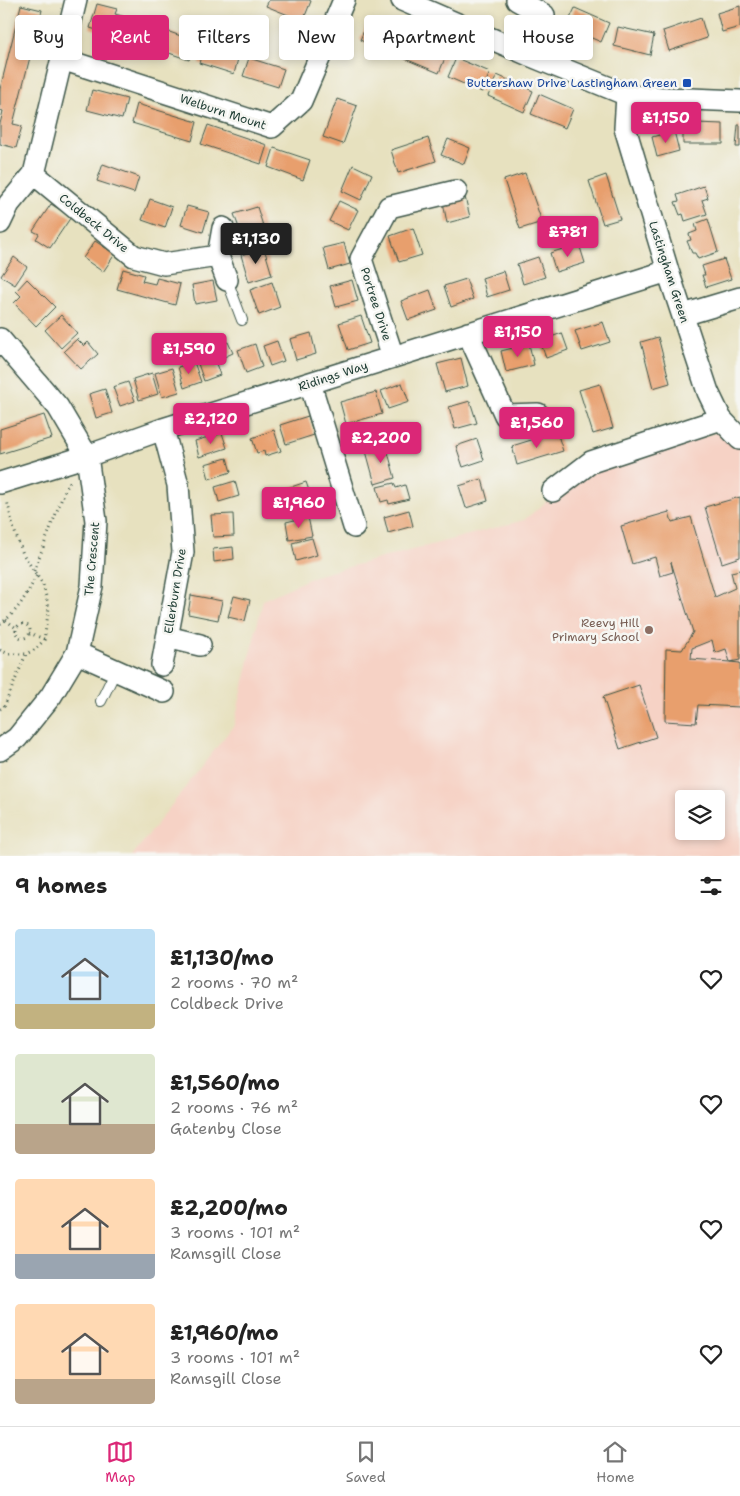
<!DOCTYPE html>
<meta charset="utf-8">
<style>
body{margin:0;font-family:"Shantell Sans",sans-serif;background:#f6f6f6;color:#222;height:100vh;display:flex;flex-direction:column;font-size:19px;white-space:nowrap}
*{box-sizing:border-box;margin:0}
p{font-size:16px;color:#767676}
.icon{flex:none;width:28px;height:28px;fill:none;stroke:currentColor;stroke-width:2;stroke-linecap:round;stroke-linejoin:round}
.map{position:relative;height:856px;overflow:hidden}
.side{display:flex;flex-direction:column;background:#fff;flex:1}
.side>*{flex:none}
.guide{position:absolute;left:15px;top:15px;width:710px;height:45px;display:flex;gap:10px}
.buttons{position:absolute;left:675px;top:790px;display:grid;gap:10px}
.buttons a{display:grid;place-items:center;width:50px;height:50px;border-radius:5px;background:#fff;box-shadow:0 2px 8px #0003;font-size:25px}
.price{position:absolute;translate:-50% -42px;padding:0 11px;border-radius:5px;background:#db2777;color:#fff;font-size:16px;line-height:32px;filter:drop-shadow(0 1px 2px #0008)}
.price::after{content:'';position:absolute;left:50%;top:30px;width:15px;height:11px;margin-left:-8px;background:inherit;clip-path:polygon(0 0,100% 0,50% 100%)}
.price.active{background:#222;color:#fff}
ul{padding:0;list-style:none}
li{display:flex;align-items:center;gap:15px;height:125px;padding:0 15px}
li span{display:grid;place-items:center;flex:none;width:140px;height:100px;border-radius:5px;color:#555}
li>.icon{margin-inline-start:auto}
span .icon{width:60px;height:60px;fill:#fffc;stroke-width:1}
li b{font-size:21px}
h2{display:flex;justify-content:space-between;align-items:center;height:60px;padding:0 15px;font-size:21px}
.chip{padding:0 18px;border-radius:5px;background:#fff;box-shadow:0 2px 8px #0003;font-size:18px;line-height:45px}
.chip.active{background:#db2777;color:#fff}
.menu{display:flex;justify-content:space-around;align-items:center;height:70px;border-top:1px solid #e0e0e0;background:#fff;font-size:14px;color:#767676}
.menu a{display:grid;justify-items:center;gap:2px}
.menu .active{color:#db2777}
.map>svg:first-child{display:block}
.built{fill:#f6d2c5;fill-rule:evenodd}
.building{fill:#e89f6d;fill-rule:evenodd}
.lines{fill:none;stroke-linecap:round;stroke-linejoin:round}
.lane-casing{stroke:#3d5649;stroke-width:12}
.street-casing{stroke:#3d5649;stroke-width:24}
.path{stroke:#3d5649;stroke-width:3;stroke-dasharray:1 4;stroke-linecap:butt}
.lane{stroke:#fff;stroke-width:10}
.street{stroke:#fff;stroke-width:21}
.transit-dot{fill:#1a4fb4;stroke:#f6f6f2;stroke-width:2}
.education-dot{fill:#8d6e63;stroke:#f6f6f2;stroke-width:2}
.labels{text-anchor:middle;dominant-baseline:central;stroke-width:5;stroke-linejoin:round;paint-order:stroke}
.transit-label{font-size:12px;fill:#164399;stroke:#f6f6f2;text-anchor:end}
.street-label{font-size:12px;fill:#1f3d34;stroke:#f6f6f2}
.education-label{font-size:12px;fill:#785e54;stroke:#f6f6f2;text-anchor:end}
</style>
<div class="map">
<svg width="740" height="856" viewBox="0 0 740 856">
<rect width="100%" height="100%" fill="#f6f6f2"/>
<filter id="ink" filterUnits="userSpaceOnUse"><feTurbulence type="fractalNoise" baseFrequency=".02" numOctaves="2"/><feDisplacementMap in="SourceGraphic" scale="10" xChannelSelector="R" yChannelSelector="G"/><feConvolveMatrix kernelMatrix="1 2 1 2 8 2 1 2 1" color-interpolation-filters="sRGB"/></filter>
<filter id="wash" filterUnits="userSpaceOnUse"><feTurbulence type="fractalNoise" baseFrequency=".0096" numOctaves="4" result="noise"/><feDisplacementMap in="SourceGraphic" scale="20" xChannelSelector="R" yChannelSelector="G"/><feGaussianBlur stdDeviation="1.12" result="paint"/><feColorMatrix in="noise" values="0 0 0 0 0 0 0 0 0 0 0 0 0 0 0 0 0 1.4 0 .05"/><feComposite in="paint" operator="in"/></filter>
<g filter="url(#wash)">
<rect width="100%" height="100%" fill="#e7e1bf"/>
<path class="built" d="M718,432L740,445V856H132L234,725L263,600L315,576L524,520L583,472ZM684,799H716V831H684Z"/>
<g id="blocks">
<path class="building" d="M269,0H309L311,1L303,21L266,6Z
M97,4L117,9L115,14L153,25L147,45L90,28Z
M21,5L42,10L13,124L22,126L16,148L0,144V124L3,111L0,110V89Z
M740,6V27L722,32L717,13Z
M575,8L609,23L601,42L566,27Z
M701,18L707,38L669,51L663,31Z
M368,21L402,36L394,55L360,40Z
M618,27L654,35L650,55L614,46Z
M161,29L195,41L189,60L155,48Z
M412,38L447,53L439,73L403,58Z
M205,45L239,55L234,74L199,63Z
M249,58L284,69L278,87L243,76Z
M456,58L490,72L482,92L448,77Z
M497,75L533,91L524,112L488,96Z
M92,90L127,99L122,119L87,110Z
M539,94L573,109L565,128L531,114Z
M337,99L357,106L343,144L323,137Z
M137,104L197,122L192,141L132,123Z
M696,123L723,124V144H683V130H696Z
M208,125L267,145L261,164L201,144Z
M738,125H740V147H736Z
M674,131L679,151L657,157L652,137Z
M428,138L436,161L398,173L391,150Z
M448,139L470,148L464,164L441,155Z
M274,148L310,160L303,180L268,167Z
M103,164L139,177L134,193L97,181Z
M353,165L372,174L361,200L342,191Z
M525,173L542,222L520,229L504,180Z
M606,175L620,219L603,224L589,181Z
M704,186L708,198L702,200L707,214L685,221L683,214L680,215L675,202L679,201L677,195Z
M465,197L470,217L447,223L443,202Z
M150,199L172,207L165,228L142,220Z
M339,201L358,210L348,230L329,221Z
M51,204L71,217L50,248L36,239L39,234L33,231Z
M187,206L209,212L203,232L181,225Z
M257,207L266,235L244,242L234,214Z
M708,219L718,252L698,259L695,253H692L687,241L691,240L689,234L697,231L695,224Z
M413,228L422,255L399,262L390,236Z
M95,241L115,254L103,272L83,258Z
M344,243L350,264L329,270L323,248Z
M579,244L585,263L556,272L550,253Z
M264,248L272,275L249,282L241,255Z
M14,257L27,267L15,285L1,276Z
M538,257L545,277L523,284L517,264Z
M724,259L731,279L706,287L702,275H705L702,266Z
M123,269L144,275L142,281L155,284L157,278L180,284L175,305L117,289Z
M503,271L509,290L487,297L482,278Z
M27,279L55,307L36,326L14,303L21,296L16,291Z
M466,279L473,299L451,307L444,286Z
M352,280L358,301L336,307L330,286Z
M213,281L217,300L195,304L192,285Z
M272,282L280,307L259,315L250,290Z
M430,290L437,310L408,320L401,301Z
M61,315L77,333L61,348L45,330Z
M361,316L370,343L348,350L339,323Z
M603,322L610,342L582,351L575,331Z
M311,333L316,354L296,360L290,339Z
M562,333L568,350L546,358L540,341Z
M658,337L670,383L653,388L641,342Z
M77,339L84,346L88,342L98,354L81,369L64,351Z
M277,341L284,361L270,366L263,346Z
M228,342L233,353L222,358L217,346Z
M255,344L262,367L246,373L238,350Z
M529,344L534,365L506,372L501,351Z
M213,355L220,375L204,381L197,361Z
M461,358L468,386L445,392L437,364Z
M194,362L201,382L184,388L178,367Z
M172,368L179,392L162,397L155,373Z
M152,373L158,394L139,400L133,379Z
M128,382L135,401L120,406L113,387Z
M402,383L409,402L388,409L381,391Z
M600,384L613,428L593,434L579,390Z
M105,389L112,413L96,418L89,394Z
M376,392L382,414L346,424L340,402Z
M470,401L477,423L455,429L449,407Z
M44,415L52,438L0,454V429Z
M308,416L314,435L286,444L280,425Z
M274,430L281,451L265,456L264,451L257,453L252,438Z
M557,432L563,451L517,465L512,446Z
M222,433L227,448L199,457L195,441Z
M477,439L484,460L463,467L456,446Z
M386,445L395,478L375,484L366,451Z
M227,458L231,472L209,479L205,464Z
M482,479L488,501L466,508L459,486Z
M235,481L239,496L219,502L215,487Z
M306,482L314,505L307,507L309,512L294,517L285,489Z
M394,483L396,488L405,485L409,499L389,504L388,500L381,502L377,487Z
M740,497V557L722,563L705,507Z
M409,510L413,526L388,533L384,517Z
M669,512L672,522L691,517L715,597L735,588L731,572L740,570V660L730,662L740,663V707L698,705L696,723L665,721L666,649L682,650L693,632L671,562L673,572L660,576L655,557L632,564L621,526ZM712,640L715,653L726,649L730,662L691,659L692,648Z
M233,514L234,536L213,537L211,515Z
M308,517L312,536L289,540L286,522Z
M312,538L317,555L296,561L292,543Z
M233,547L234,559L214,562L213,549Z
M191,595L222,601L218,620L188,614Z
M234,596L250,600L245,621L228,617Z
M639,685L656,737L620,749L603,697Z"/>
</g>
</g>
<g filter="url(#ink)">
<use href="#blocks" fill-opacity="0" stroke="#3d5649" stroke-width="1"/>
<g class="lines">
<defs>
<path id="lane" d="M227,280L242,320
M101,701L116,670"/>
<path id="street" d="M402,0L529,55L627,95L641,97L740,101
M517,0L544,15L529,55
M62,59L272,127L301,101L344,0
M627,95L625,128L668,271L708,392L721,419L740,439
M34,174L134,256L164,264L218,256
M0,223L9,204L34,174L76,0
M223,228L218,256L227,280
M683,315L740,298
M468,333L505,415L538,414
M0,339L58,407L87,456L96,521L92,586L77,653L51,696L17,738L0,750
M393,357L361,259L389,207L456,191
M310,383L354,527
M0,483L87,456L163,429L668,271
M553,491L591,462L721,419
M167,637L200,645
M77,653L164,692
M162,665L183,552L178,485L163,429"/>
</defs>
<use href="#lane" class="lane-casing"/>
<use href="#street" class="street-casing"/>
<path class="path" d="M34,571L65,490L70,482
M6,620L16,628
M0,624C18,612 27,594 37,575
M16 631a7 7 0 1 1 14 0a7 7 0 1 1-14 0Z
M29,633L44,639
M0,650L9,654H26L36,649L44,640L49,608L43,585L23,554L13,527L7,500
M0,709L4,707L26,654"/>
<use href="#lane" class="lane"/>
<use href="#street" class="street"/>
</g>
</g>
<rect class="transit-dot" x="682" y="78" width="10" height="10" rx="2.5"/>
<circle class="education-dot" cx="649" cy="630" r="5"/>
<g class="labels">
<g class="transit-label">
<text x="677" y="83">Buttershaw Drive Lastingham Green</text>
</g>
<g class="street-label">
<text transform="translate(223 112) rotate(18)">Welburn Mount</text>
<text transform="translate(94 223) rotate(39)">Coldbeck Drive</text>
<text transform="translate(669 272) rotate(72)">Lastingham Green</text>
<text transform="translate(376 304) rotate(72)">Portree Drive</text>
<text transform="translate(333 376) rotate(-18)">Ridings Way</text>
<text transform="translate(92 559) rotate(-85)">The Crescent</text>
<text transform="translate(175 591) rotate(-81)">Ellerburn Drive</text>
</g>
<g class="education-label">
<text x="639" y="623">Reevy Hill<tspan x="639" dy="14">Primary School</tspan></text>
</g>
</g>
</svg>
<div class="buttons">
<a><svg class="icon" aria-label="layers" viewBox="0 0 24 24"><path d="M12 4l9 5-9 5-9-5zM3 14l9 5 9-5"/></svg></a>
</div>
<b class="price" style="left:666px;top:144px">£1,150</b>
<b class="price" style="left:568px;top:258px">£781</b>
<b class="price active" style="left:256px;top:265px">£1,130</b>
<b class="price" style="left:518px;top:358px">£1,150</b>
<b class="price" style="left:189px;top:375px">£1,590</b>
<b class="price" style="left:211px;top:445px">£2,120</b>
<b class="price" style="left:537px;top:449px">£1,560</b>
<b class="price" style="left:381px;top:464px">£2,200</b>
<b class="price" style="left:299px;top:529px">£1,960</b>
<div class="guide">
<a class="chip">Buy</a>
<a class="chip active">Rent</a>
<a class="chip">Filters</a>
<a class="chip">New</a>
<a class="chip">Apartment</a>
<a class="chip">House</a>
</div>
</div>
<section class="side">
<h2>9 homes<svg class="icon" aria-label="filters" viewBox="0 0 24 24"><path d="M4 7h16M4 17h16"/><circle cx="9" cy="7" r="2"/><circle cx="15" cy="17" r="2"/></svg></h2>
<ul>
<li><span style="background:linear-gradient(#bfe0f5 75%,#c2b280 0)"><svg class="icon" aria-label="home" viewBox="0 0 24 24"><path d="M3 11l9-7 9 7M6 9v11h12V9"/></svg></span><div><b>£1,130/mo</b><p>2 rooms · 70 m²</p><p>Coldbeck Drive</p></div><svg class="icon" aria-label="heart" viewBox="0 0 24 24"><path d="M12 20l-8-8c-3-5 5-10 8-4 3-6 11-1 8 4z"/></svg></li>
<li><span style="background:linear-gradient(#dfe7d0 70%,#b9a48a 0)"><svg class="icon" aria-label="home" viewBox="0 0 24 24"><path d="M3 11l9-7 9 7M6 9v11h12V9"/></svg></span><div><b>£1,560/mo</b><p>2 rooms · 76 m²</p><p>Gatenby Close</p></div><svg class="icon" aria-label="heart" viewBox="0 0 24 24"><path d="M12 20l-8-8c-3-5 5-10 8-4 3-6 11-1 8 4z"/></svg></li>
<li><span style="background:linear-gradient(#ffd9b3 75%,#9aa5b1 0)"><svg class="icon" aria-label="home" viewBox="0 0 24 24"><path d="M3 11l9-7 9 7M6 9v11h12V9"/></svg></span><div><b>£2,200/mo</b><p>3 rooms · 101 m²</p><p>Ramsgill Close</p></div><svg class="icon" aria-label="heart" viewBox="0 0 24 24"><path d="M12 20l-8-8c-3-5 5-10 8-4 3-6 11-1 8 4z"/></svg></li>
<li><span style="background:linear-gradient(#ffd9b3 75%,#b9a48a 0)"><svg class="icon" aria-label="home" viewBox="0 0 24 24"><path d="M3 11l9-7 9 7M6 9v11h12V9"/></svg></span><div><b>£1,960/mo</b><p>3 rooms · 101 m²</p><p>Ramsgill Close</p></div><svg class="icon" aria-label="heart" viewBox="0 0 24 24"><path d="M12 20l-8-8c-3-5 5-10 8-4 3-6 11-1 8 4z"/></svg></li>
</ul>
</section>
<nav class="menu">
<a class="active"><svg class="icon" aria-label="map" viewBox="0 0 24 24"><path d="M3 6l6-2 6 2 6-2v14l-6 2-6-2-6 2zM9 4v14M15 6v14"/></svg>Map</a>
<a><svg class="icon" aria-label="saved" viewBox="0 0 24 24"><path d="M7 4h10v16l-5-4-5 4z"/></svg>Saved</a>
<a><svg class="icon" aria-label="home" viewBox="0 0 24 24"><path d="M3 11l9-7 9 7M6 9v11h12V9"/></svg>Home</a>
</nav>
